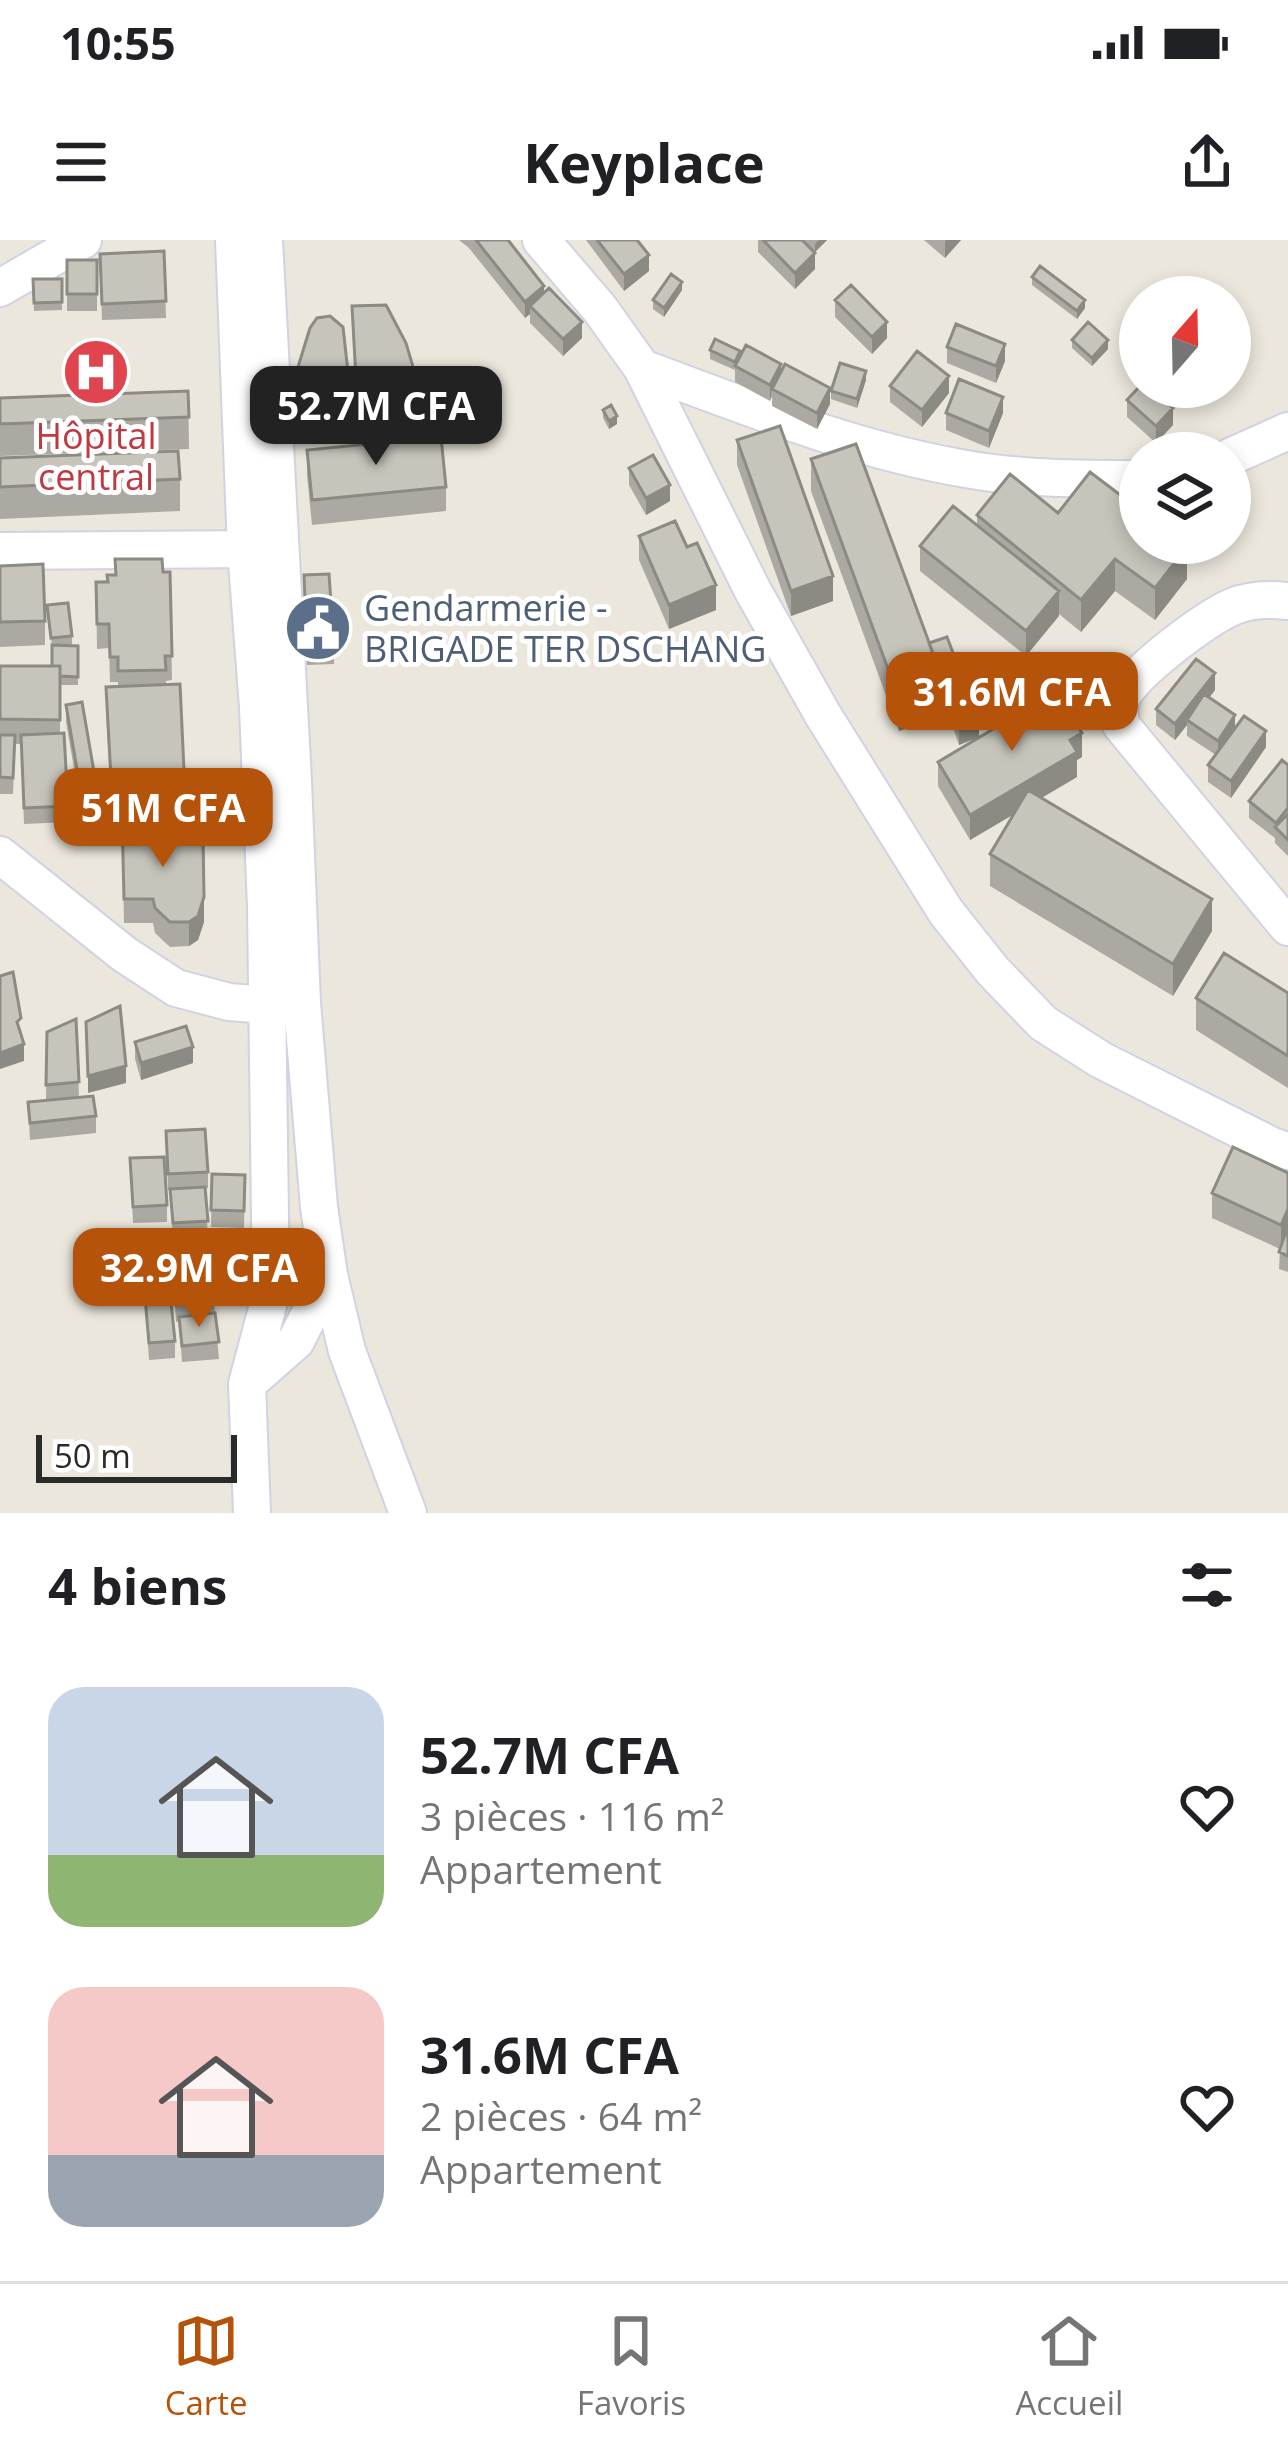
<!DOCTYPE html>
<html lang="fr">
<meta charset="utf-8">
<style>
body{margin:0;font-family:"Open Sans",sans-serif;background:#f2f2f2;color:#202124;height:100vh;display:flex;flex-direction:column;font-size:45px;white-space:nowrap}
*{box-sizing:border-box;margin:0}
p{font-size:39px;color:#757577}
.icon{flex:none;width:66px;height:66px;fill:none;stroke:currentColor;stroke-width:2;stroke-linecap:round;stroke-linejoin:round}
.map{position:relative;height:1273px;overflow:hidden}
.sheet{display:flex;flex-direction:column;background:#fff;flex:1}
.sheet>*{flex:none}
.needle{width:78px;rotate:20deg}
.tools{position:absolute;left:1119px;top:36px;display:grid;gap:24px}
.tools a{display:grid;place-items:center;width:132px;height:132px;border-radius:50%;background:#fff;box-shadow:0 6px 18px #0003;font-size:60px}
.scale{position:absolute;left:36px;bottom:30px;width:201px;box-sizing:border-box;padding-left:12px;border:6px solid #2a2a2a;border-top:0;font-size:33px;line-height:42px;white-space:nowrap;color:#2a2a2a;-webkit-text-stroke:9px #fff;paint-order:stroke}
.price{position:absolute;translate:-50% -102px;padding:0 27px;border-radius:24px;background:#b45309;color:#fff;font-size:39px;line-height:78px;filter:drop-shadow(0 3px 6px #0008)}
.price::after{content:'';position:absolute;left:50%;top:72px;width:36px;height:27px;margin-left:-18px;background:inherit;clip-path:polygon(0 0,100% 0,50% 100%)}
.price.active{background:#222;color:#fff}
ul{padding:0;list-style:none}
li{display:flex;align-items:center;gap:36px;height:300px;padding:0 48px}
li span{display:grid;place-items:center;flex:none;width:336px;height:240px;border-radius:36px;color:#555}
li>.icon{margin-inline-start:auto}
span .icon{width:144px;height:144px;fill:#fffc;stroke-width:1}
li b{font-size:51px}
h2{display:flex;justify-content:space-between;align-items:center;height:144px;padding:0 48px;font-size:51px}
.status{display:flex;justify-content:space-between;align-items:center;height:84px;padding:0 60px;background:#fff;direction:ltr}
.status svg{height:33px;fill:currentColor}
header{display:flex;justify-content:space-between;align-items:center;height:156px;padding:0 48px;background:#fff;font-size:54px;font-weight:700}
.menu{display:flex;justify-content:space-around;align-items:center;height:168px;border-top:3px solid #e0e0e0;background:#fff;font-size:33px;color:#757577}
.menu a{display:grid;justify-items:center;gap:6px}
.menu .active{color:#b45309}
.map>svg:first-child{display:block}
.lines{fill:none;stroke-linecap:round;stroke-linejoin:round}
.minor-casing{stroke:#d1d2e2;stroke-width:40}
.minor{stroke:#fff;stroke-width:36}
.wall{fill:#aba9a1}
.shaded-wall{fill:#8b8a83}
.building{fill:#c7c5bb;stroke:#8b8a83;stroke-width:3}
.labels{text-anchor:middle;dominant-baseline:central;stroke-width:10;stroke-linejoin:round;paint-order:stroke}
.health-label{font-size:36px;fill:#be3a42;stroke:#fff}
.service-label{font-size:36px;fill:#4e5e75;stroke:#fff;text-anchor:start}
</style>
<div class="status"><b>10:55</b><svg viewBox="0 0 49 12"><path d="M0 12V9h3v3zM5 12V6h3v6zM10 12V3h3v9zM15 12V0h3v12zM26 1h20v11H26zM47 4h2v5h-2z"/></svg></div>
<header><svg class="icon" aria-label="menu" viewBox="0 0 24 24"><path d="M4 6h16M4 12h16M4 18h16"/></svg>Keyplace<svg class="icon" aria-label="share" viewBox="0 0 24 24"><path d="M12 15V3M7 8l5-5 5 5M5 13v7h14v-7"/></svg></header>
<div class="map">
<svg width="1288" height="1273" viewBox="0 0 1288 1273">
<rect width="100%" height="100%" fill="#ebe7dc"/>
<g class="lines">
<defs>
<path id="minor" d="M234,0L246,310L258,467L266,667L271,1054L247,1144L252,1273
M541,0L600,69L642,128L753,351L823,475L946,672L993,731L1043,783L1101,820L1272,906L1288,911
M0,48L83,0
M642,128C748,167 854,210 966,229C1022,239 1083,239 1140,239
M1230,217L1288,191
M0,311L266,309
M1288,361C1269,359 1250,359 1232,367C1205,379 1135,431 1122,457C1118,466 1120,475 1121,485L1288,687
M0,615L124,714L176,748L229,762L267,765L292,764
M329,1035L347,1111L408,1273
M247,1144L296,1101L329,1035L319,967L302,763L293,541L264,0"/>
</defs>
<use href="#minor" class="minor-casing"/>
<use href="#minor" class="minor"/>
</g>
<path class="wall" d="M459,0H508L544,53L582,98L563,116L530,83V74L525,78L469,8Z
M586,0H637L649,31L624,51Z
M758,0H827L815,12V29L795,49L758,12Z
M924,0H961L945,18Z
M164,11L166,78L102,80L100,14Z
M67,20H97V71H67Z
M1032,37L1085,68L1077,79L1032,45Z
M33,39H62V70L34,71Z
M682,50L664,77L653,69V60Z
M835,60L887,98L872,114L835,77Z
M352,66L426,171V195L358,200Z
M310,88L351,184L341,195L320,190L298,151V127Z
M1072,100L1108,109L1092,126L1072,108Z
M947,107L1005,121L996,143L947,123Z
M710,110L740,116L781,133L830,164L817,189L772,166V157L770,161L735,142V130L710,119Z
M866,140L857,168L831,159V151Z
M890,146L949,153L922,187L890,162Z
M188,151L189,209L0,216V158Z
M1127,160L1173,185L1156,203L1127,177Z
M603,170L617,184L609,189L603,178Z
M946,173H1003L989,208L946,190Z
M737,200L833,361L791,376L737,225Z
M307,210L446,247V271L312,285L307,235Z
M0,218L180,239V271L0,279Z
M811,219L929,403L979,497L959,505L944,462V475L899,491L811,251Z
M629,228L670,261L646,275L629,245Z
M1058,273L1187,339L1155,380L1115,351L1081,392L1059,374L1026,416L920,331V306L977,286V275Z
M639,296L687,307L716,370L669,389L639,320Z
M0,326L45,381V405L0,407Z
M163,332H170L172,440L166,441V444L185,552V577L147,579V596L204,682L198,700L189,706L170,707L155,693L153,683H124L122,580H112L106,471V447L118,446V442H110L109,408L97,409L96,342Z
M304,352L334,407V424L307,425Z
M47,365L72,396V404L61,405L78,414V445H60V493L68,582L24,584L21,504H15L13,554H0V426H52V406Z
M972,424L1017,475L1082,517L1077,520V537L1041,558L1212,691L1173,756L990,646V614L1014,574L970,600L938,546V522L989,491L972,441Z
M1215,450L1209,458L1235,488L1266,507L1231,558L1208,542V525L1216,515L1187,496V485L1175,500L1156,485V469Z
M66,465L99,561V578L83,581L66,482Z
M1288,525V616L1275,603V598L1249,578V561Z
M1288,753V848L1196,790V758Z
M76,779L79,857L96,876V893L30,900L28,862L46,860L47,792Z
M135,802L193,823L141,840L135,819Z
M166,891L208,932V948L205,949L208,998L173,1000L170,950H168Z
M130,918L167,965V982L133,983Z
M1288,933V1032L1279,1029L1280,1009L1212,978V953Z
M212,934L245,935L244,988L211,987Z
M172,1014L214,1062L219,1119L182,1122L179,1081L176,1082Z
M144,1046L175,1101V1118L149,1120Z"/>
<path class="shaded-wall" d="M819,0H827L815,12V4Z
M946,0H961L945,18V2Z
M815,13V29L795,49V33Z
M649,15V31L624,51V34Z
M682,42V50L664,77V68Z
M544,46V63L530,66V74L525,78V62Z
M1085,60V68L1077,79V71Z
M582,82V98L563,116V99Z
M887,82V98L872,114V97Z
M1108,100V109L1092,126V118Z
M1005,104V121L996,143V126Z
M781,124V141L772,149L770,161V145Z
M866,131V140L857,168V159Z
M949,136V153L922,187V170Z
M830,148V164L817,189V173Z
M1003,157V173L989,208V191Z
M351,159V184L341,195V170Z
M1173,168V185L1156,203V186Z
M617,176V184L609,189V181Z
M670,245V261L646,275V258Z
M1187,307V339L1155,380V348Z
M1115,319V351L1081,392V360Z
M833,336V361L791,376V351Z
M716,345V370L669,389V365Z
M1059,351V376L1026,416V391Z
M1215,433V450L1190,482L1187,480V485L1175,500V484Z
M944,443V475L899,491V459Z
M1017,469V486L991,495V479Z
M1235,475V492L1218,517V501Z
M979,481V497L959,505V488Z
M1266,491V507L1231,558V541Z
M1082,493V517L1077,520V537L970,600V575Z
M204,657V682L198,700L189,706V682Z
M1212,659V691L1173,756V724Z
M24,804V821L0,829V813Z
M193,807V823L141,840V823Z
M126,826V843L88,853V836Z
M1288,969V994L1281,1009V985Z"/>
<path class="building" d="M476,0H508L544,46L525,62Z
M597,0H637L649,15L624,34Z
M763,0H802L815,13L795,33Z
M164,11L166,61L102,64L100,14Z
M67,20H97V54H67Z
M1040,26L1085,60L1077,71L1032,37Z
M671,34L682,42L664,68L653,60Z
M33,39H62V62L34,63Z
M851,45L887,82L872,97L835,60Z
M549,48L582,82L563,99L530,66Z
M386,65L406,103L426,171L358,175L352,66Z
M330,76L343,87L351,159L341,170L320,165L298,127L310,88L317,78Z
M1088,82L1108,100L1092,118L1072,100Z
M956,84L1005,104L996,126L947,107Z
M715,99L740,111L735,122L710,110Z
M746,105L781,124L770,145L735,126Z
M917,111L949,136L922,170L890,146Z
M840,123L866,131L857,159L831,151Z
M785,124L830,148L817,173L772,149Z
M959,139L1003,157L989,191L946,173Z
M1140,146L1149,147L1173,168L1156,186L1127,160Z
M188,151L189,177L0,184V158Z
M611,165L617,176L609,181L603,170Z
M780,186L833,336L791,351L737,200Z
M441,197L446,247L312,260L307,210Z
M856,204L944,443L899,459L811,219Z
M178,211L180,239L0,247V218Z
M653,215L670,245L646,258L629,228Z
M1090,232L1140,270V303H1182L1187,307L1155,348L1115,319L1081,360L977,275L1010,234L1058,273Z
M953,266L1059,351L1026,391L920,306Z
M675,281L687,307L697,303L716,345L669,365L639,296Z
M115,319H162L163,332H170L172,416H165L166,430L118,431V417H110L109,384H97L96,342H108L107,335H116Z
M43,324L45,381L0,382V326Z
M329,334L334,407L307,408L304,335Z
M68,363L72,396L51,398L47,365Z
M947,397L979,481L959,488L929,403Z
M52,405L78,406V437L60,436V426H52Z
M998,415L1017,469L991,479L972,424Z
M1196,419L1215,433L1175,484L1156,469Z
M0,426H60V480L0,479Z
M180,444L185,552L112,556L106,447Z
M1059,454L1082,493L1070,500L1077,512L970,575L938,522L1045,458L1047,461Z
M1204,454L1235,475L1218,501L1187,480Z
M82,462L99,561L83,564L66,465Z
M1244,476L1266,491L1231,541L1208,525Z
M64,493L68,566L24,568L21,495Z
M0,495H15L13,538L0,537Z
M1282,520L1288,525V568L1276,583L1249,561Z
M1028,550L1212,659L1173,724L990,614Z
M1288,574V600L1275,587Z
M122,575H147V596L203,594L204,657L198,676L189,682H170L155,668L153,659H124Z
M1224,713L1288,753V816L1196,758Z
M13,732L21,778L17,782L24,804L0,813V736Z
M120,766L126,826L88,836L86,782Z
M76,779L79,842L46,845L47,792Z
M186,786L193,807L141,823L135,802Z
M93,856L96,876L30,883L28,862Z
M205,889L208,932L168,934L166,891Z
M1233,907L1288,933V969L1281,985L1212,953Z
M164,917L167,965L133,967L130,918Z
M212,934L245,935L244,971L211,970Z
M205,947L208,981L173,983L170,949Z
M1288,986V1016L1279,1012Z
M210,1011L214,1062L176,1065L172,1014Z
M169,1043L175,1101L149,1103L144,1046Z
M215,1073L219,1102L182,1106L179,1077Z"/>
<defs>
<symbol id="hospital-disc" viewBox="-11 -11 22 22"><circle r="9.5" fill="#e0444e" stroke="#fff"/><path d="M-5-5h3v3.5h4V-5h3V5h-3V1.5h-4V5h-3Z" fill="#fff"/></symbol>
<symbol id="civic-disc" viewBox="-11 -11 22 22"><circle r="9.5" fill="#5c6f8a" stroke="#fff"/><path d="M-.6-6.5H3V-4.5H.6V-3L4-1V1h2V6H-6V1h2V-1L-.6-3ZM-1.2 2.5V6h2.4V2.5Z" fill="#fff"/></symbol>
</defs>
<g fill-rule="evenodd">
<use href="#hospital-disc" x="58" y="94" width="76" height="76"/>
<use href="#civic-disc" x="280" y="350" width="76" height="76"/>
</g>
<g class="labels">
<g class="health-label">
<text x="96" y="195">Hôpital<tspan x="96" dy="41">central</tspan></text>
</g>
<g class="service-label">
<text x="364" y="367">Gendarmerie -<tspan x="364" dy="41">BRIGADE TER DSCHANG</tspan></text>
</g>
</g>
</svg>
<div class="tools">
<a><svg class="needle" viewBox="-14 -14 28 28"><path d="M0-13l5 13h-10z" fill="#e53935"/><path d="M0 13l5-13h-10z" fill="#757577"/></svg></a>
<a><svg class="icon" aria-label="layers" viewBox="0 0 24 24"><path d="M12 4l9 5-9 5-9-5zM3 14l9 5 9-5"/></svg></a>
</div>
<div class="scale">50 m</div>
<b class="price active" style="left:376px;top:228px">52.7M CFA</b>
<b class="price" style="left:1012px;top:514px">31.6M CFA</b>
<b class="price" style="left:163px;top:630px">51M CFA</b>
<b class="price" style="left:199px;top:1090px">32.9M CFA</b>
</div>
<section class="sheet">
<h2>4 biens<svg class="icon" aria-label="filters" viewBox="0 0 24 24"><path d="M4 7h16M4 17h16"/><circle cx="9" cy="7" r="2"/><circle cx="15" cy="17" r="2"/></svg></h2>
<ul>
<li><span style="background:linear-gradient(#c9d6e8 70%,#8fb573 0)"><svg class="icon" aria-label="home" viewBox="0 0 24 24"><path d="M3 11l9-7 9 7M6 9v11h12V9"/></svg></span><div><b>52.7M CFA</b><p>3 pièces · 116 m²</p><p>Appartement</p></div><svg class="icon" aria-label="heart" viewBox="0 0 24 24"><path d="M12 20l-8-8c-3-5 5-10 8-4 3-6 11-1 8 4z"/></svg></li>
<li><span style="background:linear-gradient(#f6c9c9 70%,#9aa5b1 0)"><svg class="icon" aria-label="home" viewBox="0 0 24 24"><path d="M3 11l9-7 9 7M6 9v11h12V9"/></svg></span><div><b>31.6M CFA</b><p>2 pièces · 64 m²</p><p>Appartement</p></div><svg class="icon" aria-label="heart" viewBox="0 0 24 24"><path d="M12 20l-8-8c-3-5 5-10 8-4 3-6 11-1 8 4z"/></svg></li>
</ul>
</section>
<nav class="menu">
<a class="active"><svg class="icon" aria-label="map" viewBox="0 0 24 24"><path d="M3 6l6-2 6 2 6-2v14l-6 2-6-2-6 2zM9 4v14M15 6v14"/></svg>Carte</a>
<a><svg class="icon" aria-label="saved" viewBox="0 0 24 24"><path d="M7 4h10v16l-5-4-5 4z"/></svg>Favoris</a>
<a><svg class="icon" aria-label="home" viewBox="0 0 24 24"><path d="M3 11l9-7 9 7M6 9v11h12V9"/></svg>Accueil</a>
</nav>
